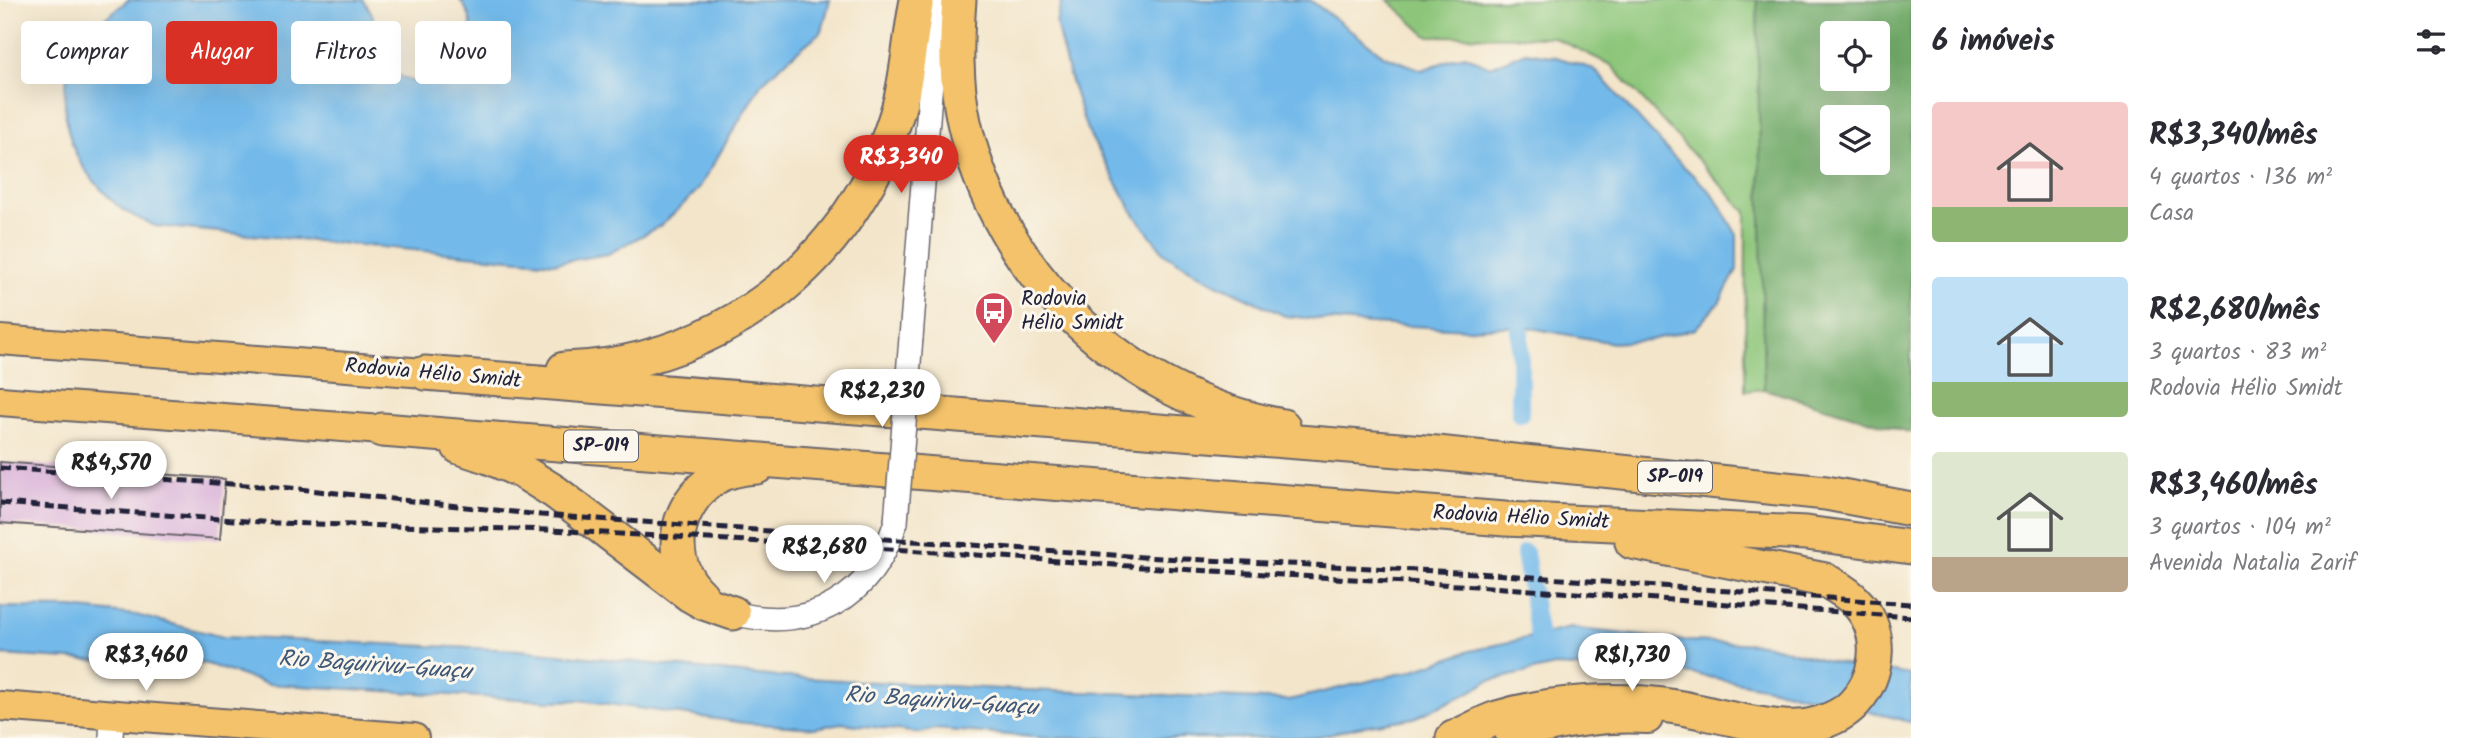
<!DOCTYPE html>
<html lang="pt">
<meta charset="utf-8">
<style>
body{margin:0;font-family:Kalam,sans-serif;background:#f2f2f3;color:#2b2b33;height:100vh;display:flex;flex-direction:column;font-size:26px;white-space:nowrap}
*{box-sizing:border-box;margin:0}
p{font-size:23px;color:#7c7c81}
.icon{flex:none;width:38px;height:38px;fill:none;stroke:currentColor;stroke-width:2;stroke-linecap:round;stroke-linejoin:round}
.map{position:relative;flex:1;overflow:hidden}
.panel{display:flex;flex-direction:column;background:#fff;width:560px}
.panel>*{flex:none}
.top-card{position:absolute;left:21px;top:21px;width:665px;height:63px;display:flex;gap:14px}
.buttons{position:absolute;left:1820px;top:21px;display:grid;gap:14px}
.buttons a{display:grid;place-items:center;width:70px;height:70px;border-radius:7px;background:#fff;box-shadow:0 7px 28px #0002;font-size:35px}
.price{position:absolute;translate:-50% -60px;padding:0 16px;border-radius:24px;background:#fff;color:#222;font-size:23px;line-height:46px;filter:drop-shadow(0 2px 4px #0008)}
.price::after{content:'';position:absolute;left:50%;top:42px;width:21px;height:16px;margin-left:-10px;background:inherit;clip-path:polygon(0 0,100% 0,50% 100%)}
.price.active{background:#d93025;color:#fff}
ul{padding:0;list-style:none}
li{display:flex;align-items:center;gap:21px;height:175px;padding:0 21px}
li span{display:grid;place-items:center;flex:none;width:196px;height:140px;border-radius:7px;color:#555}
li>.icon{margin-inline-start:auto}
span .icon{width:84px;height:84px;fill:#fffc;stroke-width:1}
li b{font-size:30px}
h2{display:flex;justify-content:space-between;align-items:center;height:84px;padding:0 21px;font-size:30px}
.chip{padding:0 24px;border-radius:7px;background:#fff;box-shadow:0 7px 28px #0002;font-size:24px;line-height:63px}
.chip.active{background:#d93025;color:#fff}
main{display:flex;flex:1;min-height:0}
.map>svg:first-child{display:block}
.green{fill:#8dc67a;stroke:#58745a;stroke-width:2}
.forest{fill:#72ab6a;stroke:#4a6652;stroke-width:2;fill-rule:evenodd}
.water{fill:#73baea;stroke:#4a6e92;stroke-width:2}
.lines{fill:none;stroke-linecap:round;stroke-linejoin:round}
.canal{stroke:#73baea;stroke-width:18}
.building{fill:#d8afd8}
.minor-casing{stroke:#6b666d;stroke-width:26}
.major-casing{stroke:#6b666d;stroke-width:32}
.highway-casing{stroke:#6b666d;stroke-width:37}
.minor{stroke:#fff;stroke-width:23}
.major{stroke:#f4c26a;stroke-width:28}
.highway{stroke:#f4c26a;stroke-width:33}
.rail{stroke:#22223b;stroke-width:5;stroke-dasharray:10 5;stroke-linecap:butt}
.minor-bridge-casing{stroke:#6b666d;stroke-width:26;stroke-linecap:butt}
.minor-bridge{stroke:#fff;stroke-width:23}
.labels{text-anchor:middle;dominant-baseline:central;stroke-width:6;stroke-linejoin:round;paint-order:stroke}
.shield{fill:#fbf7ec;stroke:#636270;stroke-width:2}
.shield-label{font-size:19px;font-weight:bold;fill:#22223b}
.poi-label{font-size:21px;fill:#22223b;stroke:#fbf7ec;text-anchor:start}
.street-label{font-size:21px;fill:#22223b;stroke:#fbf7ec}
.water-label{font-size:23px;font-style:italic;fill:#3e5778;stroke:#fbf7ec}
</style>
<main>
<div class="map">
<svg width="1911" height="738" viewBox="0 0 1911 738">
<rect width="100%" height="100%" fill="#fbf7ec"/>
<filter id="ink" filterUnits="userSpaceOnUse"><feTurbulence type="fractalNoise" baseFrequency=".0143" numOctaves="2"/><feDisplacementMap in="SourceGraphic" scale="14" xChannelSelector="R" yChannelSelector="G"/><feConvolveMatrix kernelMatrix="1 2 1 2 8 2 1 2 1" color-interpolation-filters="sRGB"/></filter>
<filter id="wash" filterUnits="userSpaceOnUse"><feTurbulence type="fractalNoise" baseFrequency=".00686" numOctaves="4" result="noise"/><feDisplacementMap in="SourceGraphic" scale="28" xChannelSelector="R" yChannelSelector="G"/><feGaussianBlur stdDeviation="1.57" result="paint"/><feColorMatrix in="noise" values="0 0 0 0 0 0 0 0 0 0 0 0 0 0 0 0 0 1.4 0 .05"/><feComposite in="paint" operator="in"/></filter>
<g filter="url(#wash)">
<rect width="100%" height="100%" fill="#f3e5ca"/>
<path class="green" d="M1388,0H1757L1764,389L1745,391L1746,212L1611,65L1553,37L1427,36Z"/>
<path class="forest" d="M1757,0H1911V433L1764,389ZM1832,33H1878V79H1832ZM1832,117H1878V163H1832Z"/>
<path class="water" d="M128,0H363C366,4 370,9 372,14C377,27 368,47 381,61C392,72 407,83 424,83C453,82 476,45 470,19C469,12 464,6 460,0H830L822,31L788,59L761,84L698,190L662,225L608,254L554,263L155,226C144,220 128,215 118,206C103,192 86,174 77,156C60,121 60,70 83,38C90,28 117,10 128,0Z
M1062,0H1310L1385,56L1422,70L1464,55L1490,67L1526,52L1556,57L1594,69L1672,155L1714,195L1737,235V270L1719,303L1695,329L1650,340L1613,343L1520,326L1469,329L1371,324L1285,316L1211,281L1165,254L1136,217L1087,130L1068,72L1056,23Z
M0,607L72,608L136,615L223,637L520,650L769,676L1001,689L1289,700L1411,671L1470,651L1570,628L1688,641L1764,644L1832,662L1911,675V722L1795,693L1693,674L1555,666L1488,681L1470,692L1414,718L1357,727L1313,738H1046L935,729L920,733L842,723L815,728L744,723L580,700L552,701L267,684L207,664L160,657L120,662L0,655Z"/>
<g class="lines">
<path class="canal" d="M1520,414V326
M1525,553L1542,656"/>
</g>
<g id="blocks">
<path class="building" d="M0,462L225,479L220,539L0,523Z"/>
</g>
</g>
<g filter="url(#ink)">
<use href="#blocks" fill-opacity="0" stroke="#6b666d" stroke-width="2"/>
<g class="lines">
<defs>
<path id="minor" d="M911,338L933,55L935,0
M733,613C811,633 872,598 896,522
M111,738L112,715"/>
<path id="major" d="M0,340L425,373
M0,401L382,430
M0,706L414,738
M1510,738C1555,724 1600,716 1648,719"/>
<path id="highway" d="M959,0C956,41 955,81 964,122C998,277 1128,398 1283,426
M564,369C674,366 777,312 842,224C859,200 876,173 886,145C892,128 900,108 903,89C909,60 911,30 917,0
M425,373L1437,453L1826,493L1911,509
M382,430L1505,519L1806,533L1911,547
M459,447L489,457L523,472L555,492L690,595L704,603L733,613
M701,595C664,561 674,504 715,478C728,470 742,468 757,467
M1453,738C1468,732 1482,723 1497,718C1554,701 1618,697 1676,707C1713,713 1779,734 1813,725C1828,721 1845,714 1855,702C1880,674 1884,629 1855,601C1847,592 1835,586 1825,580L1632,542"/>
</defs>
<use href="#minor" class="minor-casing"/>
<use href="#major" class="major-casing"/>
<use href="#highway" class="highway-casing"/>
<use href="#minor" class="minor"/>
<use href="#major" class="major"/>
<use href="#highway" class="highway"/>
<path class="rail" d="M0,468L290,488L541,515L1142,557L1477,573L1911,604
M0,503L275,523L549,530L908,550L1142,567L1476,586L1911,617"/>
<defs>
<path id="minor-bridge" d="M896,522L911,338"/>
</defs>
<use href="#minor-bridge" class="minor-bridge-casing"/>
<use href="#minor-bridge" class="minor-bridge"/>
</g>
</g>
<defs>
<symbol id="bus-pin" viewBox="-11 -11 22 30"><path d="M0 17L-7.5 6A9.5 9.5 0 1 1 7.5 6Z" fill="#d1495b" stroke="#fbf7ec"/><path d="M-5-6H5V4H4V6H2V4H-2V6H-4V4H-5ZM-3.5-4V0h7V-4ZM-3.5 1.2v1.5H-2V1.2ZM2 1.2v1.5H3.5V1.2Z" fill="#fff"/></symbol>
</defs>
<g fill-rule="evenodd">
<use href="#bus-pin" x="972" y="289" width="44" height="60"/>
</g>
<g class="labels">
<g class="shield">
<rect x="564" y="430.5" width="74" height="31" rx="5"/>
<rect x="1638" y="461.5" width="74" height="31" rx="5"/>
</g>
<g class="shield-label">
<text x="601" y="446">SP-019</text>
<text x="1675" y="477">SP-019</text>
</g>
<g class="poi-label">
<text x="1021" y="299">Rodovia<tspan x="1021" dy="24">Hélio Smidt</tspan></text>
</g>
<g class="street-label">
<text transform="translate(433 374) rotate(5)">Rodovia Hélio Smidt</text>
<text transform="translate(1521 518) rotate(3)">Rodovia Hélio Smidt</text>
</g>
<g class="water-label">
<text transform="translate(375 666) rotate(4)">Rio Baquirivu-Guaçu</text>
<text transform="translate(941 702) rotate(4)">Rio Baquirivu-Guaçu</text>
</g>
</g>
</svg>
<div class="buttons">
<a><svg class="icon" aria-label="locate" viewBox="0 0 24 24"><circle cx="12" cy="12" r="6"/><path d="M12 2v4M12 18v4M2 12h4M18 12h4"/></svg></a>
<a><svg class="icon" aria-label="layers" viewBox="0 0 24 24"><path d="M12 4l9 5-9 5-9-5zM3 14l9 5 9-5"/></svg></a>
</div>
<b class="price active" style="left:901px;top:195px">R$3,340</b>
<b class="price" style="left:882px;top:429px">R$2,230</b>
<b class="price" style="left:111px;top:501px">R$4,570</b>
<b class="price" style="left:824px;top:585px">R$2,680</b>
<b class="price" style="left:146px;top:693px">R$3,460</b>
<b class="price" style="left:1632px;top:693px">R$1,730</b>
<div class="top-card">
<a class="chip">Comprar</a>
<a class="chip active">Alugar</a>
<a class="chip">Filtros</a>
<a class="chip">Novo</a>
</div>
</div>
<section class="panel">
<h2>6 imóveis<svg class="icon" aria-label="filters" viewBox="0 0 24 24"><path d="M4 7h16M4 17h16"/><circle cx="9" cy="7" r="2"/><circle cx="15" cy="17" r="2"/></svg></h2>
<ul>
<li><span style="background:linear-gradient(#f6c9c9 75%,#8fb573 0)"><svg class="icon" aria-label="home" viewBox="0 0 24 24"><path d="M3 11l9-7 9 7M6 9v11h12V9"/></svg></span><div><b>R$3,340/mês</b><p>4 quartos · 136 m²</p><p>Casa</p></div></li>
<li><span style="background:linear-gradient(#bfe0f5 75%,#8fb573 0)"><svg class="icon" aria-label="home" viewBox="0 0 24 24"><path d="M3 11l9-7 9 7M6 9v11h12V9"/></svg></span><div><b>R$2,680/mês</b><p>3 quartos · 83 m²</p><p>Rodovia Hélio Smidt</p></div></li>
<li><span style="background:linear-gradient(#dfe7d0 75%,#b9a48a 0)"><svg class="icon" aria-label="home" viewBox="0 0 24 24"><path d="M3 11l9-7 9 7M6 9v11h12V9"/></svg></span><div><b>R$3,460/mês</b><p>3 quartos · 104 m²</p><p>Avenida Natalia Zarif</p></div></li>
</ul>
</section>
</main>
